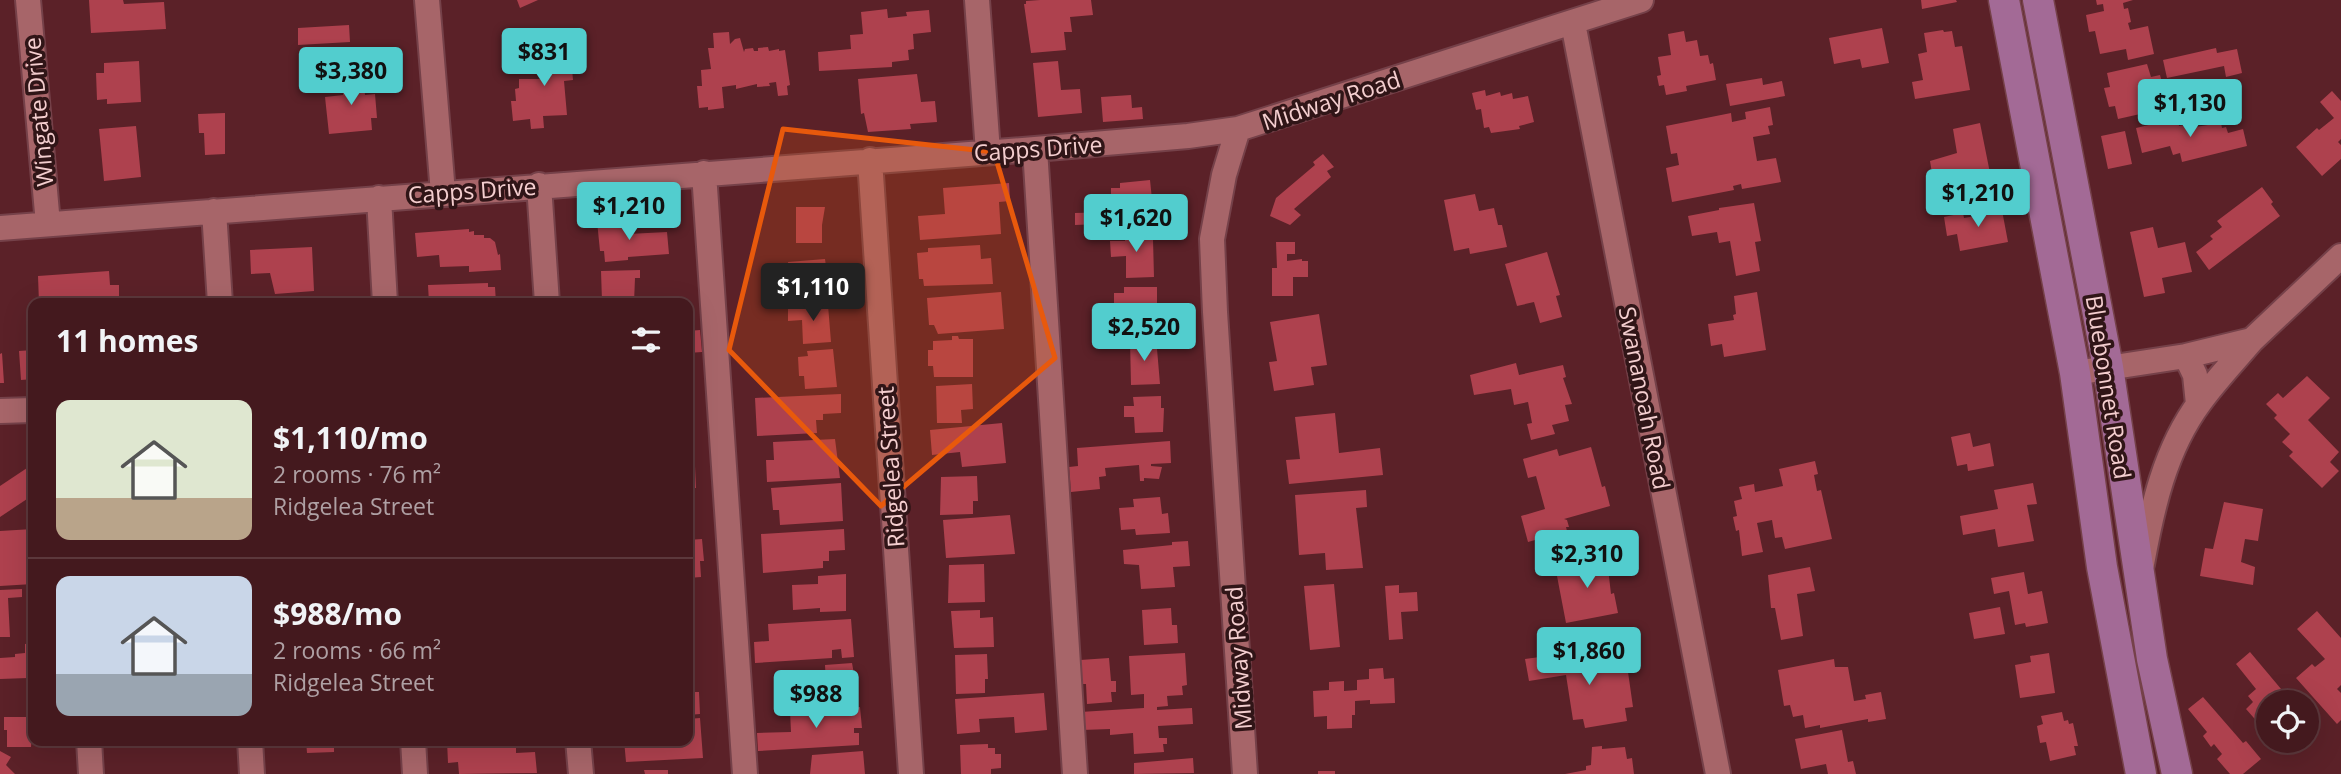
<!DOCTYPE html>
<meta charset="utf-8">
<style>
body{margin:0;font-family:"Open Sans",sans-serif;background:#4b2227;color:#f1f3f6;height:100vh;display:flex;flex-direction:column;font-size:26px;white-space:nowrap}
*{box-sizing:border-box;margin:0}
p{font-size:23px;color:#afa0a4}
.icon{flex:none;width:38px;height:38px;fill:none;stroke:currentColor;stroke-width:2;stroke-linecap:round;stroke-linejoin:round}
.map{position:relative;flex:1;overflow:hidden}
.side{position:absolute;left:28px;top:298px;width:665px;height:448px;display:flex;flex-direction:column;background:#44191e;border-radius:14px;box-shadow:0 7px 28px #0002,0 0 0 2px #5c383c}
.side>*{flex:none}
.tools{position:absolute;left:2256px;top:690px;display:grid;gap:14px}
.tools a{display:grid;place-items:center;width:63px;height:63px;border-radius:50%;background:#44191e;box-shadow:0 7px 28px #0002,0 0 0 2px #5c383c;font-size:35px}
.price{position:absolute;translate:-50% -60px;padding:0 16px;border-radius:7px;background:#52cdce;color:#111;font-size:23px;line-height:46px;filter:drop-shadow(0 2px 4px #0008)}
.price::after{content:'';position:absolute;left:50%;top:42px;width:21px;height:16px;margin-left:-10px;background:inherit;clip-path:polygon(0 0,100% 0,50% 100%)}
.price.current{background:#222;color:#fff}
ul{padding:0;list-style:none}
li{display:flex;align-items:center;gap:21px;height:175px;padding:0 28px}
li+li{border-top:2px solid #5c383c}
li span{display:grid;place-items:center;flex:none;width:196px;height:140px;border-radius:14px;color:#555}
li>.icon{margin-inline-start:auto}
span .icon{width:84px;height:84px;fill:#fffc;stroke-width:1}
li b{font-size:30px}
h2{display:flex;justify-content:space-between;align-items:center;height:84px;padding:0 28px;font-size:30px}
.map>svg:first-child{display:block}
.building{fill:#ae414e}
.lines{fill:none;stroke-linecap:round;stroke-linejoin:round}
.minor-casing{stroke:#754149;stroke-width:28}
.major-casing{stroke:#754149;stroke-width:33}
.minor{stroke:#a76569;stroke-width:24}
.major{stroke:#a36a96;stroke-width:30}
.marked{fill:#e8590c;fill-opacity:0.2;stroke:#e8590c;stroke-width:5;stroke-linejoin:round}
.labels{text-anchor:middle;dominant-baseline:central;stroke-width:7;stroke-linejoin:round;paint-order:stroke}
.street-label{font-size:23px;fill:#f4cecf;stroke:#301517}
</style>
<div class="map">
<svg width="2341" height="774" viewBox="0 0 2341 774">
<rect width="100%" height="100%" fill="#5b2128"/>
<path class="building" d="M89,0H123L124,4L164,2L166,29L91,33Z
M517,0H538L520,8Z
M1040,0H1091L1093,15L1070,17L1072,32H1064L1066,50L1031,53L1024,4H1026V1Z
M1921,0H1956L1957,2L1922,9Z
M2096,0H2133L2123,3L2124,9L2128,8L2131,22L2128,23L2130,30L2148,26L2154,54L2128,60L2126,49L2100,54L2095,31L2089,32L2086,15L2104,11L2103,4L2097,5Z
M887,9L888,18L907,16L906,12L929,10L931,32L913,34L914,49L908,50L909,60L892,62V67L819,71L818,52L851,49L850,35L863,34L861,12Z
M349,25L350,42L298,45V28Z
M1882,28L1889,63L1862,68L1860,59L1834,64L1829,38Z
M1943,30L1944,32L1952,31L1955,47L1962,46L1970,90L1915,99L1912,82L1923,80L1918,54L1927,52L1924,33Z
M1684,31L1686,42L1697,40L1700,56L1708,55L1710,64L1713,63L1716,80L1686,86L1687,91L1666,95L1664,85L1659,86L1657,76L1661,75L1658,57L1671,55L1668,34Z
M729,32L730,44L735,39L740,38L744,52L745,49L753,48L754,51H758V48L768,47L769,51L779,49V51L785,50L790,85L787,86L788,95L778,96L776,82L769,83L770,86L757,87V84L736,89V85L722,87L724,108L708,110V107L699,108L697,86H702L701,70L711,69L708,48H714L713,33Z
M562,43L563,56H571L573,80L564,81L567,115L543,116L544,128L531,129L530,119L513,121L511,101H516L515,89L519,88V79H548L547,66L540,67L538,44Z
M2216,48L2217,53L2237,49L2242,73L2226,77L2224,66L2167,78L2163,60Z
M139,61L141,102L107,104V99L97,100L96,73H104V63Z
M1058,61L1061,90L1080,89L1082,113L1038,117L1033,63Z
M2147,64L2151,77L2160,75L2164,89L2154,91L2158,110L2118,119L2115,106L2109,107L2104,88L2110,87L2107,73Z
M363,74L365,95L375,94L377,118H371L372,130L329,134L325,97L343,95L342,76Z
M917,74L921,102L935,101L937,122L910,124L911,129L868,132L864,113L861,114L858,79Z
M1762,78L1763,85L1782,81L1785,96L1730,106L1726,84Z
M1485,90L1486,96L1500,92L1501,96L1512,93L1513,99L1528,96L1534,122L1519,126L1520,129L1491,133L1489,127L1484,128L1481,109L1476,110L1472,93Z
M2332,91L2341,101V139L2338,142L2341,145V159L2322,176L2296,147L2317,128L2319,130L2334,118L2320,102Z
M1131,95L1132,108L1142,107L1143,119L1103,122L1101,97Z
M1770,107L1773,125L1768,126L1770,134L1753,137L1757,161L1776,158L1781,182L1742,189L1741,184L1733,186L1734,190L1672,202L1666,168L1679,165L1677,153L1671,154L1666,126L1731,113L1732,122L1746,119L1745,112Z
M225,113V154L205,155L204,133H199L198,114Z
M2174,119L2178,120L2179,126L2194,123L2195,127L2221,123L2222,128L2226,127L2228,133L2243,129L2247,146L2182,162L2180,153L2173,155L2170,146L2142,153L2136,128Z
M1980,123L1990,173L1957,179L1962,206L1938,210L1930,161L1957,153L1953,129Z
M136,126L141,177L104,181L99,129Z
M2125,131L2132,164L2108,169L2101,136Z
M1323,154L1334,167L1327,171L1331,177L1294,209L1301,215L1290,225L1270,216L1276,198L1315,165L1313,162Z
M1150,180L1153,209H1147V222L1075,225V213L1108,212V204H1111V188H1120V183Z
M1009,183L1010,201L999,202L1001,234L920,240L918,216L945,214L943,188Z
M2262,187L2273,202L2271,204L2280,216L2209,270L2196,252L2213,239L2210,236L2222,227L2217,221Z
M1475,194L1479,211L1494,208L1498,225H1502L1507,247L1470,254L1469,248L1454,251L1444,200Z
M1754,203L1761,241L1755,242L1760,271L1736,276L1730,241L1719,243L1717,232L1692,236L1688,216L1719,210V208Z
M2001,205L2008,242L1960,251L1957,234L1947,236L1944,217L1963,213L1964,218L1981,215L1980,209Z
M796,207H825L822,225V243H796Z
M627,219L628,234L667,232L669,254L628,257V260L605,262L604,251H600L597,221Z
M2153,227L2158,248L2185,242L2192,272L2162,278L2165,293L2144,297L2130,232Z
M469,229V232L474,231V235H484V238H490L495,242L498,255L500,254L501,270L469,272V266L440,267L439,255L417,257L415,233Z
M1146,230L1147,239H1153L1154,277L1126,278V256L1111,257L1110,241H1125V231Z
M1276,242H1295V254H1287V261L1302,259V261H1308V277H1293V296H1272V268H1277Z
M980,245L981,259L991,258L993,284L924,286L923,279H919L917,253L928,252V248Z
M312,247L314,291L275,294L270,273L251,274L250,250Z
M1547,252L1560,295L1556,296L1562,317L1540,323L1534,302L1517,306L1505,264Z
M825,259L830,295L827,296L828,303L804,305L803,298L770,301L768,278L789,276L788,262Z
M640,270V278H635L634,303L602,301L601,271Z
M109,271L110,285H119V296L112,297V303H39L38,276Z
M488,283V287H495L496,303H429L428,285Z
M1124,287H1157V317L1153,318V329H1126V311H1114V293H1124Z
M1001,292L1004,329L938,334L934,325H929L927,298Z
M1757,292L1766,350L1724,357L1722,344L1711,346L1708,324L1734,320L1733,315L1736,314L1734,296Z
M312,300V303H286V301Z
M828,305L831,342L803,344L802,320L788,321V307Z
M1319,314L1327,365L1311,367L1314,385L1274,391L1269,362L1277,361L1270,322Z
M700,330L702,352L688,353V331Z
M952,336H958L959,339H973V377H934L933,366H928V350H933V341L952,340Z
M1130,340H1151L1152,349H1157L1160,384L1131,385Z
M833,349L837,387L805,389L804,376H799L798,357L808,356L807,351Z
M33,350V379L21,380L19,351Z
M2,353L4,383H0V354Z
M1516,363L1519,375L1563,365L1566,377L1563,378L1572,404L1565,405L1569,421L1552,425L1555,434L1531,440L1527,424L1532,423L1528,402L1514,405L1511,389L1474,395L1470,375Z
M2307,376L2330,398L2308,420L2339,452L2330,462L2339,471L2322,488L2289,456L2293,452L2282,442L2290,434L2274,418L2277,415L2266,404L2278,393L2283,398Z
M972,384L973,409L961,410L962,423H937L936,386Z
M841,394V413L823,414V420H816L817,433L757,436L755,398Z
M1161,396V408H1164L1163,432L1135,433L1134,417H1124V406H1134L1133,397Z
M1335,413L1339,453L1380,448L1383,475L1289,484L1286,460L1300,459L1295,417Z
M1002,423L1006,463L962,467L960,452L932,455L930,430Z
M1970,433L1973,447L1990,443L1994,466L1968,471L1967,464L1957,466L1951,437Z
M835,439L840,478L767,482L766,460H774L773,442Z
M1170,441L1171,463L1151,464V466L1162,467L1159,479L1144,478V481H1140L1139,465L1105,468L1106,476L1099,477L1100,489L1071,492L1069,467L1078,466L1077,448Z
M1591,447L1602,487L1605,486L1610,506L1564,519L1567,520L1569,527H1566L1567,531L1528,542L1521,516L1545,509L1536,476L1528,478L1523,459L1557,449L1559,456Z
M1815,461L1818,474L1814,475L1817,491L1821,490L1832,539L1785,549L1782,537L1775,538L1772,520L1757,523L1763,552L1742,556L1739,530L1736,531L1733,517L1737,516L1734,501L1742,499L1739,487L1754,484L1755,492L1783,486L1779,469Z
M33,464V495L0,517V486Z
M695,466L696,488H688V467Z
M977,476L978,501H973V514L940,515L941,477Z
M841,483L843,521L780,525L779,510H773L771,488Z
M2033,483L2037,504L2027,505L2034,541L1998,547L1995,529L1963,535L1960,516L1998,509L1994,490Z
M1366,490L1367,507L1356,508L1363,568L1326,570L1325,553L1299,555L1295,495Z
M1160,497L1162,514L1168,513L1170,533L1136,535L1135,529L1121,530L1119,508L1134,507L1133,499Z
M2224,502L2263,509L2258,541L2245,539L2241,562L2255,567L2253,585L2200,576L2205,548L2213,549Z
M1010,515L1015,554L946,558L943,520Z
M33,529V584L0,586V531Z
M844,529L845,550L829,551V561H823V568L763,573L761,534Z
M702,539L704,561H700L701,577L688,578V540Z
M1188,541L1190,566L1173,567L1175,587L1141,589L1139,565L1124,564L1123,550L1172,545V542Z
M1602,550L1605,568H1608L1611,594L1614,593L1618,613L1566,623L1557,576L1578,572L1575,556Z
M984,564L985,602L948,603L949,565Z
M1810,567L1815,591L1797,594L1803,636L1781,640L1775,608H1771L1768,575Z
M2024,572L2028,594L2042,591L2048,623L2026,627L2025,623L2015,625L2009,591L1994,594L1991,578Z
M846,574V611L820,612V608L793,610L792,585L818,584V576Z
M1334,584L1340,647L1310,650L1304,586Z
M1399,585V593L1417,592L1418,611L1401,612L1403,639L1389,640L1385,586Z
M22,589V597L8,598L10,637H0V590Z
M2000,607L2005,634L1974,639L1969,613Z
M1171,608L1172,625H1177L1178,643L1144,645L1142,610Z
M980,610V618L993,617L994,647L954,648L951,611Z
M2317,611L2341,638V685L2337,689L2341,693V720L2337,724L2296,678L2312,664L2315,667L2325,659L2297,629Z
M851,619L854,657L842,658L841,649L832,650V658L755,663L754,642L769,641L768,624Z
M688,630H694L695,649H688Z
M33,643V662H27L28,678L0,679V658L15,657V654L25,653V644Z
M2250,652L2292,702H2268V734L2246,709L2253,702L2248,696L2256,689L2236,664Z
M1185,653L1187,685L1182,686L1183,695L1167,696L1168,706L1157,707V710L1192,708L1193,724L1158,726L1159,738H1167V744H1163L1164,752L1134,754L1133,733L1110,735V729L1082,730L1080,712L1144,708V694L1131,695L1129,656Z
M2049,653L2055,693L2020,698L2015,665L2031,662L2030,656Z
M987,654L988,679H985V693L956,694L955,655Z
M1562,654L1564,666L1576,664L1575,661L1609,656L1611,668L1627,665L1633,707L1625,708L1627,721L1585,728L1583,719L1573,720L1566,675L1529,681L1525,659Z
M1109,658L1111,681H1116V692H1111L1112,702L1087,704L1086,684H1082L1080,660Z
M1834,659L1835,667H1848L1854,701L1866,699L1865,695L1881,692L1886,719L1868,722V719L1820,728V725L1805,728L1803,715L1793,717L1790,705L1784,706L1778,670Z
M852,663L856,685L853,686L854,702L827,704L825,665Z
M1383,668L1384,679L1394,678L1395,703L1370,704V700L1355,701V715H1352V728L1327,729V716L1314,717L1313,691L1329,690V682L1344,681V691L1357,690V680L1369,679V669Z
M688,674H691L692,692H699L700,714L688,715Z
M1044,693L1047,730L1015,733L1014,717L979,719L980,732L957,734L955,699Z
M2203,697L2243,743L2246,741L2261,759L2243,774H2230L2217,759L2222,754L2214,744L2211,747L2203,736L2207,732L2188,709Z
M860,707L862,728H854V733H859V745L758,751L757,733L791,732L790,711Z
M2062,712L2064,721L2068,720L2069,724L2073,723L2078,746H2074L2076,755L2050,761L2046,742L2040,743L2037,726L2043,724L2041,716Z
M4,717H33L31,747H7V730H4Z
M700,718L703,758L626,762L624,740H688V719Z
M1842,730L1848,762L1853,761L1856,774H1828L1826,764L1801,769L1795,739Z
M154,740H193V746L155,748Z
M306,740H334V752L307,753Z
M516,740V753L535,752L537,773L459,774L458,762L448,763L447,741Z
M988,744V748H995V754H1001V768L991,769V774H961L960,745Z
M1602,746V749L1625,747L1627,759L1632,758L1634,774H1565L1586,770V766L1591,765L1592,747Z
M0,751L11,757L6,765L15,774H0Z
M863,751L865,774H810L812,755Z
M1193,758L1194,773L1134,774V763Z
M644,770H668V774H645Z
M1318,771H1335V774H1318Z"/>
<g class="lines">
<defs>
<path id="minor" d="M28,0L48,224
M427,0L443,193
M977,0L988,152
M1573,23L1718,774
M1238,129L1224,175L1212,239L1215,312L1245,774
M1035,149L1075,774
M870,160L911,774
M704,173L745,774
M539,185L547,303
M379,198L385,303
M214,211L220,303
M0,228L1035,149L1188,136L1238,129L1641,0
M2186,356L2195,375L2198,404
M2075,373L2186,356L2252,340L2341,256
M0,411L33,410
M2142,564C2152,508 2165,449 2200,402C2216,380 2235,360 2252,340
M89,740L91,774
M250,740L252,774
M413,740L415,774
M578,740L581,774"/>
<path id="major" d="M2004,0L2075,373L2102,567L2141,774
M2038,0L2108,367L2152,659L2177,774"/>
</defs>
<use href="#minor" class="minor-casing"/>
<use href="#major" class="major-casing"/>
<use href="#minor" class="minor"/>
<use href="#major" class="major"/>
</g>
<path class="marked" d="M783,129L994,152L1055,358L881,506L729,350Z"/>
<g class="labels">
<g class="street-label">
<text transform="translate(1331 100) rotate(-18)">Midway Road</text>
<text transform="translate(38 112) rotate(-95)">Wingate Drive</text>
<text transform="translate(1038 148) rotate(-4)">Capps Drive</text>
<text transform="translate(472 190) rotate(-4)">Capps Drive</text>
<text transform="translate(2109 387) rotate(81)">Bluebonnet Road</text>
<text transform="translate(1645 398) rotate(79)">Swananoah Road</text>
<text transform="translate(890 467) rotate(-94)">Ridgelea Street</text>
<text transform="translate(1238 658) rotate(-94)">Midway Road</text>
</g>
</g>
</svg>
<div class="tools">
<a><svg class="icon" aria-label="locate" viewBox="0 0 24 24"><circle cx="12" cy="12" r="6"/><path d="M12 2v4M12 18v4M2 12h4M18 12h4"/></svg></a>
</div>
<b class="price" style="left:544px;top:88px">$831</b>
<b class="price" style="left:351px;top:107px">$3,380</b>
<b class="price" style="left:2190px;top:139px">$1,130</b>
<b class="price" style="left:1978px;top:229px">$1,210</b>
<b class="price" style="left:629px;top:242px">$1,210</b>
<b class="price" style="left:1136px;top:254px">$1,620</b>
<b class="price current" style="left:813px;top:323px">$1,110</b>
<b class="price" style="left:1144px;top:363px">$2,520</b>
<b class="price" style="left:1587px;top:590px">$2,310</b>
<b class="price" style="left:1589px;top:687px">$1,860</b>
<b class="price" style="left:816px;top:730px">$988</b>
<section class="side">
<h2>11 homes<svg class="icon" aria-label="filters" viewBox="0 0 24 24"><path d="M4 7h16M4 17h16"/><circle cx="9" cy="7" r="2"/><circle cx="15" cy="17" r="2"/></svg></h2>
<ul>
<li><span style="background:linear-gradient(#dfe7d0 70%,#b9a48a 0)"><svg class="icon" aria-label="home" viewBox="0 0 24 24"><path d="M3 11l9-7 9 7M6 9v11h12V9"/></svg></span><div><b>$1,110/mo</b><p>2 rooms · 76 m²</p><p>Ridgelea Street</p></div></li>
<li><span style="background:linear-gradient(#c9d6e8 70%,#9aa5b1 0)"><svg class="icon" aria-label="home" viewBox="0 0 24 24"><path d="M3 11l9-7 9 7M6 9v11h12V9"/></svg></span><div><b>$988/mo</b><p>2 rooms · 66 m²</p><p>Ridgelea Street</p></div></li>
</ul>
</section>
</div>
